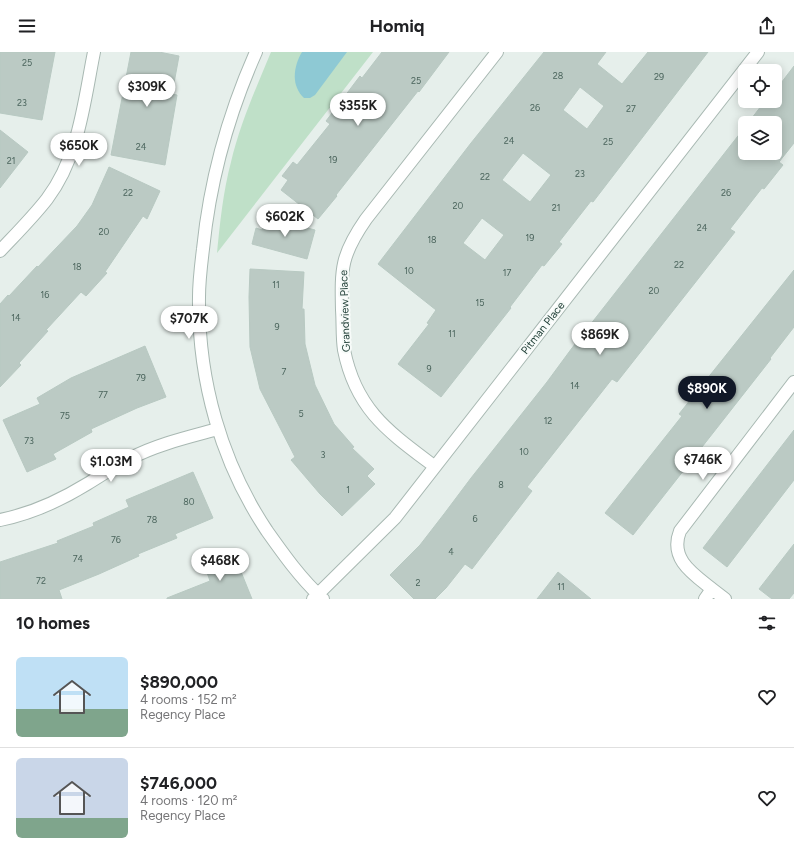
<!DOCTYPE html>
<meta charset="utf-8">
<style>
body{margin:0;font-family:Figtree,sans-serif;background:#f2f2f2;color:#202124;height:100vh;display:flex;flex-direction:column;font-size:15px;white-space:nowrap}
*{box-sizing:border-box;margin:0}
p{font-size:13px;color:#757577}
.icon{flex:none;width:22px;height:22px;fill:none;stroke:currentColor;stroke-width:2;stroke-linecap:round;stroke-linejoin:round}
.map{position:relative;height:547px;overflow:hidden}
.sheet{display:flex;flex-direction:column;background:#fff;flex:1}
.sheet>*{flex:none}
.fabs{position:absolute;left:738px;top:12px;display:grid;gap:8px}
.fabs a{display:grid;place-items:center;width:44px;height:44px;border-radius:6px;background:#fff;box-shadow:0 2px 10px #0003;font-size:20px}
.price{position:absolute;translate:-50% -34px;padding:0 9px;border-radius:14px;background:#fff;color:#222;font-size:13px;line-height:26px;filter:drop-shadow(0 1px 2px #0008)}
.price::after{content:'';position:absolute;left:50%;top:24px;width:12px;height:9px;margin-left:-6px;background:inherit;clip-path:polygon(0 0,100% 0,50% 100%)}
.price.current{background:#111827;color:#fff}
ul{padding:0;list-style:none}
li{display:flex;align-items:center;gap:12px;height:100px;padding:0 16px}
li+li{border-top:1px solid #e0e0e0}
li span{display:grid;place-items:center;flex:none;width:112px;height:80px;border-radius:6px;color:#555}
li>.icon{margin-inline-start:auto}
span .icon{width:48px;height:48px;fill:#fffc;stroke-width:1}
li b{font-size:17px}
h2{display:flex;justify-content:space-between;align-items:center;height:48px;padding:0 16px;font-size:17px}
header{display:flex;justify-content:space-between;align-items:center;height:52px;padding:0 16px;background:#fff;font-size:18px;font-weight:700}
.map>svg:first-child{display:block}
.green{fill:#bfe0c8}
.water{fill:#8ec9d4}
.building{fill:#bbcac4;stroke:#b8c9c2;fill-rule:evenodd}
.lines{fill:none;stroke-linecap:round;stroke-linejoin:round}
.minor-casing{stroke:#a8b8b2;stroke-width:14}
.minor{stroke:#fff;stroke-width:12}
.labels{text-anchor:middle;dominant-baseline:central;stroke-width:4;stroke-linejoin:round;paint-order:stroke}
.number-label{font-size:9px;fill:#4a645c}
.street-label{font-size:11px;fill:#24423a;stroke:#f7fbf9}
</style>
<header><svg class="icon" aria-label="menu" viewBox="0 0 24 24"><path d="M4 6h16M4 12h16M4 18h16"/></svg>Homiq<svg class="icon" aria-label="share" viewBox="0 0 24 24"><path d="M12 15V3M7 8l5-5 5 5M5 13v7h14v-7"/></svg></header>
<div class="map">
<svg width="794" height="547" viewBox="0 0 794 547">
<rect width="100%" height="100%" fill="#e6efeb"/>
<path class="green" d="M271,0H373L217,201C220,171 223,140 231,110C240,72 256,36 271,0Z"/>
<path class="water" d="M302,0H347L315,43L310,46H304C291,34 293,15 302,0Z"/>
<path class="building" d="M0,0H55L42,68L0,61Z
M131,0H159L179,4L172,42L177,43L165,113L111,103Z
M382,0H449L419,40L418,39L336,143L337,144L318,167L281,138L288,128L282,124L293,110L297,113L330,72L326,69L360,24L362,26Z
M544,0H606L597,12L622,32L648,0H708L593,150L591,149L559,190L562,192L544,214L542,213L510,255L511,256L441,345L398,312L429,272L427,271L436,258L378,212L471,91ZM580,35L604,54L587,77L563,58ZM523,101L551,123L530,150L502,128ZM482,166L504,183L485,208L463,191Z
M794,14V91L779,110L783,113L764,137L762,136L730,177L735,180L617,330L612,327L527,435L532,439L472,517L465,512L446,536L435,547H414L390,523L420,493L444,462L471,426L547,330L572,296L745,75V101H775V71H748L765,49H775V39Z
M0,78L28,100L0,136Z
M109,115L160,139L147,167L143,164L105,220L107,221L86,244L81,240L46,278L48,279L19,311L21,313L0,335V252L8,243L9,244L37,214L38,215L77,174L92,153Z
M266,165L315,178L307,207L252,192L256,176L262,178Z
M250,217L304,220L302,257H304L305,292L315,333L334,372L354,395L352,396L374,417L367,424L375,432L342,464L320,442L291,408L295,405L260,337L250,295L249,245Z
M794,218V275L770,306L771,307L633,483L605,461L682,364L679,362Z
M145,294L166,345L137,356L91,377L92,380L53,402L56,407L27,420L3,368L40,352L37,346L71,326Z
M794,378V428L727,515L703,496Z
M193,420L213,466L175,482L177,486L138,502L139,504L99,522L59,538L62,547H0V510L58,491L57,489L94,474L93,471L129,455L126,448Z
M794,492V541L789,547H772L759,537Z
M233,500L252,547H167V546L210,529L204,512Z
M558,520L591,547H537Z"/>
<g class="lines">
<defs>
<path id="minor" d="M256,0C228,63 210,128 203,197C201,213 199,229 199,245C198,328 221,410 267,479C284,503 301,527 323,547
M0,199C16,182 33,165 47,147C79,105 84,50 94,0
M434,414C389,380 356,358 344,298C342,285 343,271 342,258C341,216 341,203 366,167L497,0
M0,468C30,462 61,448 87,432C102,423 116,413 131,406C158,392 189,385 218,377
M712,537L725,547
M313,547L395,466L758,0
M705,547L712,537C693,522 669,507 680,479L794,330"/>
</defs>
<use href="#minor" class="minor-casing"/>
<use href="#minor" class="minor"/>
</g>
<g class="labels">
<g class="number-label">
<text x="27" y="10">25</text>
<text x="558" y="23">28</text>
<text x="659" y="24">29</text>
<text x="416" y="28">25</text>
<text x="22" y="50">23</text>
<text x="535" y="55">26</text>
<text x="631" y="56">27</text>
<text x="509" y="88">24</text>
<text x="608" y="89">25</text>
<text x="141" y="94">24</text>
<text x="333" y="107">19</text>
<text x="11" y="108">21</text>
<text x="580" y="121">23</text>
<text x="485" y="124">22</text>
<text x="128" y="140">22</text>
<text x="726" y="140">26</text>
<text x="458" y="153">20</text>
<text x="556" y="155">21</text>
<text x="702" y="175">24</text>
<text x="104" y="179">20</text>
<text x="530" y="185">19</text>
<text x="432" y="187">18</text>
<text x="679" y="212">22</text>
<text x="77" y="214">18</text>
<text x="409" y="218">10</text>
<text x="507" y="220">17</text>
<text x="276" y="232">11</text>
<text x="654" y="238">20</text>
<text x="45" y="242">16</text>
<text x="480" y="250">15</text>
<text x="16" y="265">14</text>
<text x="277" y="274">9</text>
<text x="452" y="281">11</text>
<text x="429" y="316">9</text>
<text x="284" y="319">7</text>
<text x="141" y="325">79</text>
<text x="575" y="333">14</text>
<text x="103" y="342">77</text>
<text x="301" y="361">5</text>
<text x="65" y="363">75</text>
<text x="548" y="368">12</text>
<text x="29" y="388">73</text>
<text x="524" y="399">10</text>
<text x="323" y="402">3</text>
<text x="501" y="432">8</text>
<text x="348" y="437">1</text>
<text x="189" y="449">80</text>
<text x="475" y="466">6</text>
<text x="152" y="467">78</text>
<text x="116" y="487">76</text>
<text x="451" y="499">4</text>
<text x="78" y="506">74</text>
<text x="41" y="528">72</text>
<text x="418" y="530">2</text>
<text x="561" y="534">11</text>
</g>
<g class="street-label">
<text transform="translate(345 259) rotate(-92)">Grandview Place</text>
<text transform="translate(543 276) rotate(-52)">Pitman Place</text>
</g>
</g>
</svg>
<div class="fabs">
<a><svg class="icon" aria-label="locate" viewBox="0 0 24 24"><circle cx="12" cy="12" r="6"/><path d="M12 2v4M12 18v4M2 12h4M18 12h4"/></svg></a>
<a><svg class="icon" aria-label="layers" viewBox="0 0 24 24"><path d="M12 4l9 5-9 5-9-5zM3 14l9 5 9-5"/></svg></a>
</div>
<b class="price" style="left:147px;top:56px">$309K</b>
<b class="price" style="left:358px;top:75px">$355K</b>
<b class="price" style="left:79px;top:115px">$650K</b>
<b class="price" style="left:285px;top:186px">$602K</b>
<b class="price" style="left:189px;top:288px">$707K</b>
<b class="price" style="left:600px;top:304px">$869K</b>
<b class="price current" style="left:707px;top:358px">$890K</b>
<b class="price" style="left:703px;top:429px">$746K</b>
<b class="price" style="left:111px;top:431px">$1.03M</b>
<b class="price" style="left:220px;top:530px">$468K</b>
</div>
<section class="sheet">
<h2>10 homes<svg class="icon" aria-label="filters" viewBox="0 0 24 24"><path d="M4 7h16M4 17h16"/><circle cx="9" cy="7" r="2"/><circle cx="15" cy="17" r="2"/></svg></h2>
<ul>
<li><span style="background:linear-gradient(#bfe0f5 65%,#7fa58c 0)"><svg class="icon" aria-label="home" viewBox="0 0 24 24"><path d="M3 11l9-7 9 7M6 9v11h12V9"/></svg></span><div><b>$890,000</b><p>4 rooms · 152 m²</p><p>Regency Place</p></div><svg class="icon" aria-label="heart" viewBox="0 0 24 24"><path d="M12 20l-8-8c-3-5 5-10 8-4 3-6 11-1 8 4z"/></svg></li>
<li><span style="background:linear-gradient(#c9d6e8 75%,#7fa58c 0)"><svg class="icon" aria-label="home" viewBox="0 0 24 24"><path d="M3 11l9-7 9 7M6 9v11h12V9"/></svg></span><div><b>$746,000</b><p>4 rooms · 120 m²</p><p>Regency Place</p></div><svg class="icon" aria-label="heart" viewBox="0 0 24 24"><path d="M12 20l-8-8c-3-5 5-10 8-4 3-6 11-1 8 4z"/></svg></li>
</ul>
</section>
